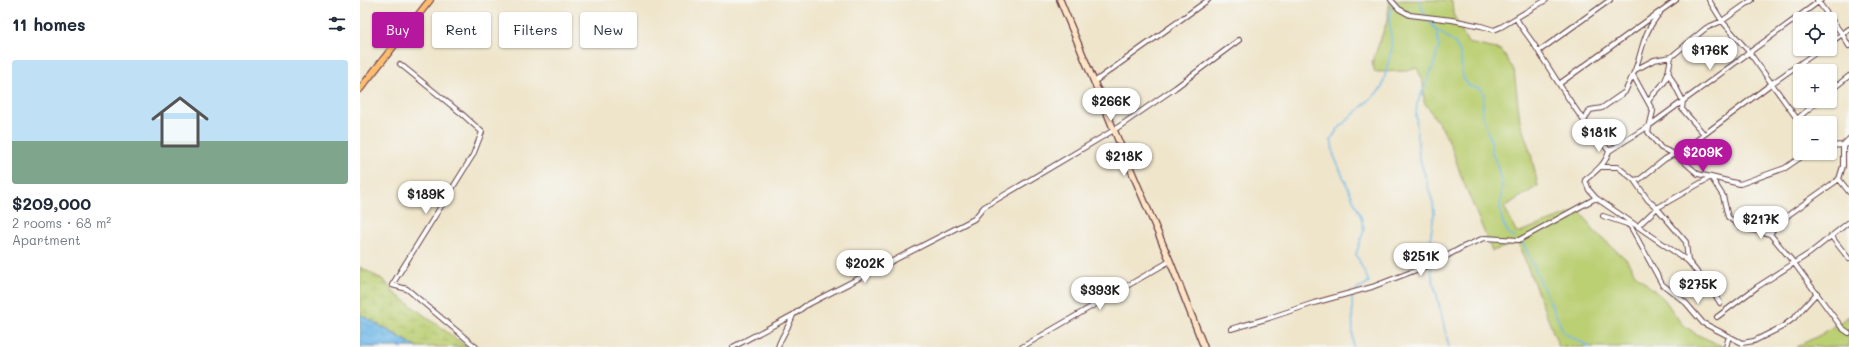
<!DOCTYPE html>
<meta charset="utf-8">
<style>
body{margin:0;font-family:Mali,sans-serif;background:#f2f2f3;color:#1f2937;height:100vh;display:flex;flex-direction:column;font-size:15px;white-space:nowrap}
*{box-sizing:border-box;margin:0}
p{font-size:13px;color:#747a83}
.icon{flex:none;width:22px;height:22px;fill:none;stroke:currentColor;stroke-width:2;stroke-linecap:round;stroke-linejoin:round}
.map{position:relative;flex:1;overflow:hidden}
.sheet{display:flex;flex-direction:column;background:#fff;width:360px}
.sheet>*{flex:none}
.top-card{position:absolute;left:12px;top:12px;width:380px;height:36px;display:flex;gap:8px}
.controls{position:absolute;left:1433px;top:12px;display:grid;gap:8px}
.controls a{display:grid;place-items:center;width:44px;height:44px;border-radius:4px;background:#fff;box-shadow:0 1px 3px #0004;font-size:20px}
.price{position:absolute;translate:-50% -34px;padding:0 9px;border-radius:14px;background:#fff;color:#222;font-size:13px;line-height:26px;filter:drop-shadow(0 1px 2px #0008)}
.price::after{content:'';position:absolute;left:50%;top:24px;width:12px;height:9px;margin-left:-6px;background:inherit;clip-path:polygon(0 0,100% 0,50% 100%)}
.price.selected{background:#b5179e;color:#fff}
ul{padding:0;list-style:none}
li{display:grid;align-content:center;gap:8px;height:212px;padding:0 12px}
li span{display:grid;place-items:center;height:124px;border-radius:4px;color:#555}
li>.icon{margin-inline-start:auto}
span .icon{width:72px;height:72px;fill:#fffc;stroke-width:1}
li b{font-size:17px}
h2{display:flex;justify-content:space-between;align-items:center;height:48px;padding:0 12px;font-size:17px}
.tag{padding:0 14px;border-radius:4px;background:#fff;box-shadow:0 1px 3px #0004;font-size:14px;line-height:36px}
.tag.selected{background:#b5179e;color:#fff}
main{display:flex;flex:1;min-height:0}
.map>svg:first-child{display:block}
.grass{fill:#bbcf73;stroke:#82774f}
.wetland{fill:url(#wetland-marsh);stroke:#82774f}
.water{fill:url(#water-waves);stroke:#5e6c8a}
.lines{fill:none;stroke-linecap:round;stroke-linejoin:round}
.stream{stroke:#71bae9;stroke-width:1.5}
.street-casing{stroke:#633d43;stroke-width:6}
.secondary-casing{stroke:#633d43;stroke-width:8}
.primary-casing{stroke:#633d43;stroke-width:8}
.street{stroke:#fff;stroke-width:4}
.secondary{stroke:#ffe4c6;stroke-width:5.5}
.primary{stroke:#febc70;stroke-width:6}
</style>
<main>
<section class="sheet">
<h2>11 homes<svg class="icon" aria-label="filters" viewBox="0 0 24 24"><path d="M4 7h16M4 17h16"/><circle cx="9" cy="7" r="2"/><circle cx="15" cy="17" r="2"/></svg></h2>
<ul>
<li><span style="background:linear-gradient(#bfe0f5 65%,#7fa58c 0)"><svg class="icon" aria-label="home" viewBox="0 0 24 24"><path d="M3 11l9-7 9 7M6 9v11h12V9"/></svg></span><div><b>$209,000</b><p>2 rooms · 68 m²</p><p>Apartment</p></div></li>
</ul>
</section>
<div class="map">
<svg width="1489" height="347" viewBox="0 0 1489 347">
<defs>
<pattern id="wetland-marsh" width="20" height="14" patternUnits="userSpaceOnUse"><rect width="20" height="14" fill="#bbcf73"/><path d="M1 5h8M5 5V1M11 12h8M15 12V8" fill="none" stroke="#a2b164"/></pattern>
<pattern id="water-waves" width="16" height="10" patternUnits="userSpaceOnUse"><rect width="16" height="10" fill="#71bae9"/><path d="M0 5q4-4 8 0t8 0" fill="none" stroke="#639fc8"/></pattern>
</defs>
<rect width="100%" height="100%" fill="#f6f6f2"/>
<filter id="ink" filterUnits="userSpaceOnUse"><feTurbulence type="fractalNoise" baseFrequency=".025" numOctaves="2"/><feDisplacementMap in="SourceGraphic" scale="8" xChannelSelector="R" yChannelSelector="G"/><feConvolveMatrix kernelMatrix="1 2 1 2 8 2 1 2 1" color-interpolation-filters="sRGB"/></filter>
<filter id="wash" filterUnits="userSpaceOnUse"><feTurbulence type="fractalNoise" baseFrequency=".012" numOctaves="4" result="noise"/><feDisplacementMap in="SourceGraphic" scale="16" xChannelSelector="R" yChannelSelector="G"/><feGaussianBlur stdDeviation="0.9" result="paint"/><feColorMatrix in="noise" values="0 0 0 0 0 0 0 0 0 0 0 0 0 0 0 0 0 1.4 0 .05"/><feComposite in="paint" operator="in"/></filter>
<g filter="url(#wash)">
<rect width="100%" height="100%" fill="#efe5cb"/>
<path class="grass" d="M1030,0H1092L1093,14L1108,43L1141,50L1154,70L1160,121L1171,154L1178,186L1144,207L1157,233L1220,210L1233,230L1266,259L1275,274L1304,299L1321,323L1336,334L1364,347H1199L1158,243L1132,251L1101,176L1091,146L1082,128L1064,102L1063,81L1057,68L1047,71L1015,72L1012,63L1027,21Z
M1489,316V347H1436L1462,334Z"/>
<path class="wetland" d="M0,267L25,281L33,292L107,347H57L0,314Z"/>
<path class="water" d="M0,314L57,347H0Z"/>
<g class="lines">
<path class="stream" d="M1059,0L1066,18L1076,29L1094,42L1100,52L1103,78L1109,86L1121,89L1124,94L1122,115L1131,141L1132,153L1137,165L1142,186L1140,209L1143,224L1150,235L1155,238
M1076,29L1079,46L1073,67L1057,104L1056,115L1059,156L1073,203L1074,214L1071,234V271L1089,347
M1160,241L1164,245L1204,333L1230,347
M996,290L1009,282L996,254L1004,230L1001,217L974,156L971,139L978,129L1022,88L1032,47L1029,19L1033,3
M992,293L993,347"/>
</g>
</g>
<g filter="url(#ink)">
<g class="lines">
<defs>
<path id="street" d="M1031,0L1039,9L1050,15L1092,20L1121,26L1134,30L1141,27L1186,0
M1349,0L1362,21L1389,52L1440,123
M1457,0L1482,34L1489,46
M1156,18C1163,31 1173,41 1180,54C1194,76 1208,99 1224,121
M1470,43L1489,29
M1179,51L1250,0
M40,64L102,114L122,132L113,155L32,285L47,289L116,347
M1275,70C1284,46 1282,34 1300,13
M1308,72L1323,101L1322,109L1344,134
M1273,75L1293,111L1288,132L1301,148L1315,154L1338,174L1351,177L1363,196L1368,217L1381,227L1410,234L1434,263L1482,328L1489,333
M734,82L848,0
M1199,84L1316,0
M1470,91L1489,76
M1288,102C1292,95 1297,91 1302,85C1309,78 1309,66 1311,57
M1437,119L1458,101
M1470,146L1483,145L1489,139
M1249,151L1289,126L1461,0
M1241,167H1258L1274,180L1280,179L1305,159L1329,146L1411,84L1461,49
M1479,179L1489,192
M1274,180L1288,200L1297,208L1326,242L1328,261
M1243,216L1267,224L1271,227L1302,284L1326,303L1343,323L1382,343L1394,341L1422,327L1434,318L1457,293
M1278,226L1297,208L1351,177L1380,184L1425,168L1447,153
M1410,234L1416,226L1431,213L1479,179L1483,166V145L1489,144
M1471,236L1489,259
M1360,303L1354,293L1328,261L1236,198L1229,190L1225,180C1235,172 1246,164 1249,151L1224,121L1230,110L1242,108L1265,92L1275,70L1294,60L1311,57L1346,28L1362,21L1392,0
M1357,317L1397,287L1450,253L1489,222
M871,329L909,318L954,303L1012,287L1072,264L1103,247L1124,238L1159,240L1236,198
M373,347L433,315L445,306L614,219L624,207L754,130L815,88L879,40
M418,347C422,335 429,327 433,315
M662,347L810,261
M1366,347L1369,336"/>
<path id="secondary" d="M700,0L737,89L742,94V101L751,123L810,261L844,347"/>
<path id="primary" d="M0,89L70,0"/>
</defs>
<use href="#street" class="street-casing"/>
<use href="#secondary" class="secondary-casing"/>
<use href="#primary" class="primary-casing"/>
<use href="#street" class="street"/>
<use href="#secondary" class="secondary"/>
<use href="#primary" class="primary"/>
</g>
</g>
</svg>
<div class="controls">
<a><svg class="icon" aria-label="locate" viewBox="0 0 24 24"><circle cx="12" cy="12" r="6"/><path d="M12 2v4M12 18v4M2 12h4M18 12h4"/></svg></a>
<a>+</a>
<a>−</a>
</div>
<b class="price" style="left:1350px;top:71px">$176K</b>
<b class="price" style="left:751px;top:122px">$266K</b>
<b class="price" style="left:1239px;top:153px">$181K</b>
<b class="price selected" style="left:1343px;top:173px">$209K</b>
<b class="price" style="left:764px;top:177px">$218K</b>
<b class="price" style="left:66px;top:215px">$189K</b>
<b class="price" style="left:1401px;top:240px">$217K</b>
<b class="price" style="left:1061px;top:277px">$251K</b>
<b class="price" style="left:505px;top:284px">$202K</b>
<b class="price" style="left:1338px;top:305px">$275K</b>
<b class="price" style="left:740px;top:311px">$393K</b>
<div class="top-card">
<a class="tag selected">Buy</a>
<a class="tag">Rent</a>
<a class="tag">Filters</a>
<a class="tag">New</a>
</div>
</div>
</main>
